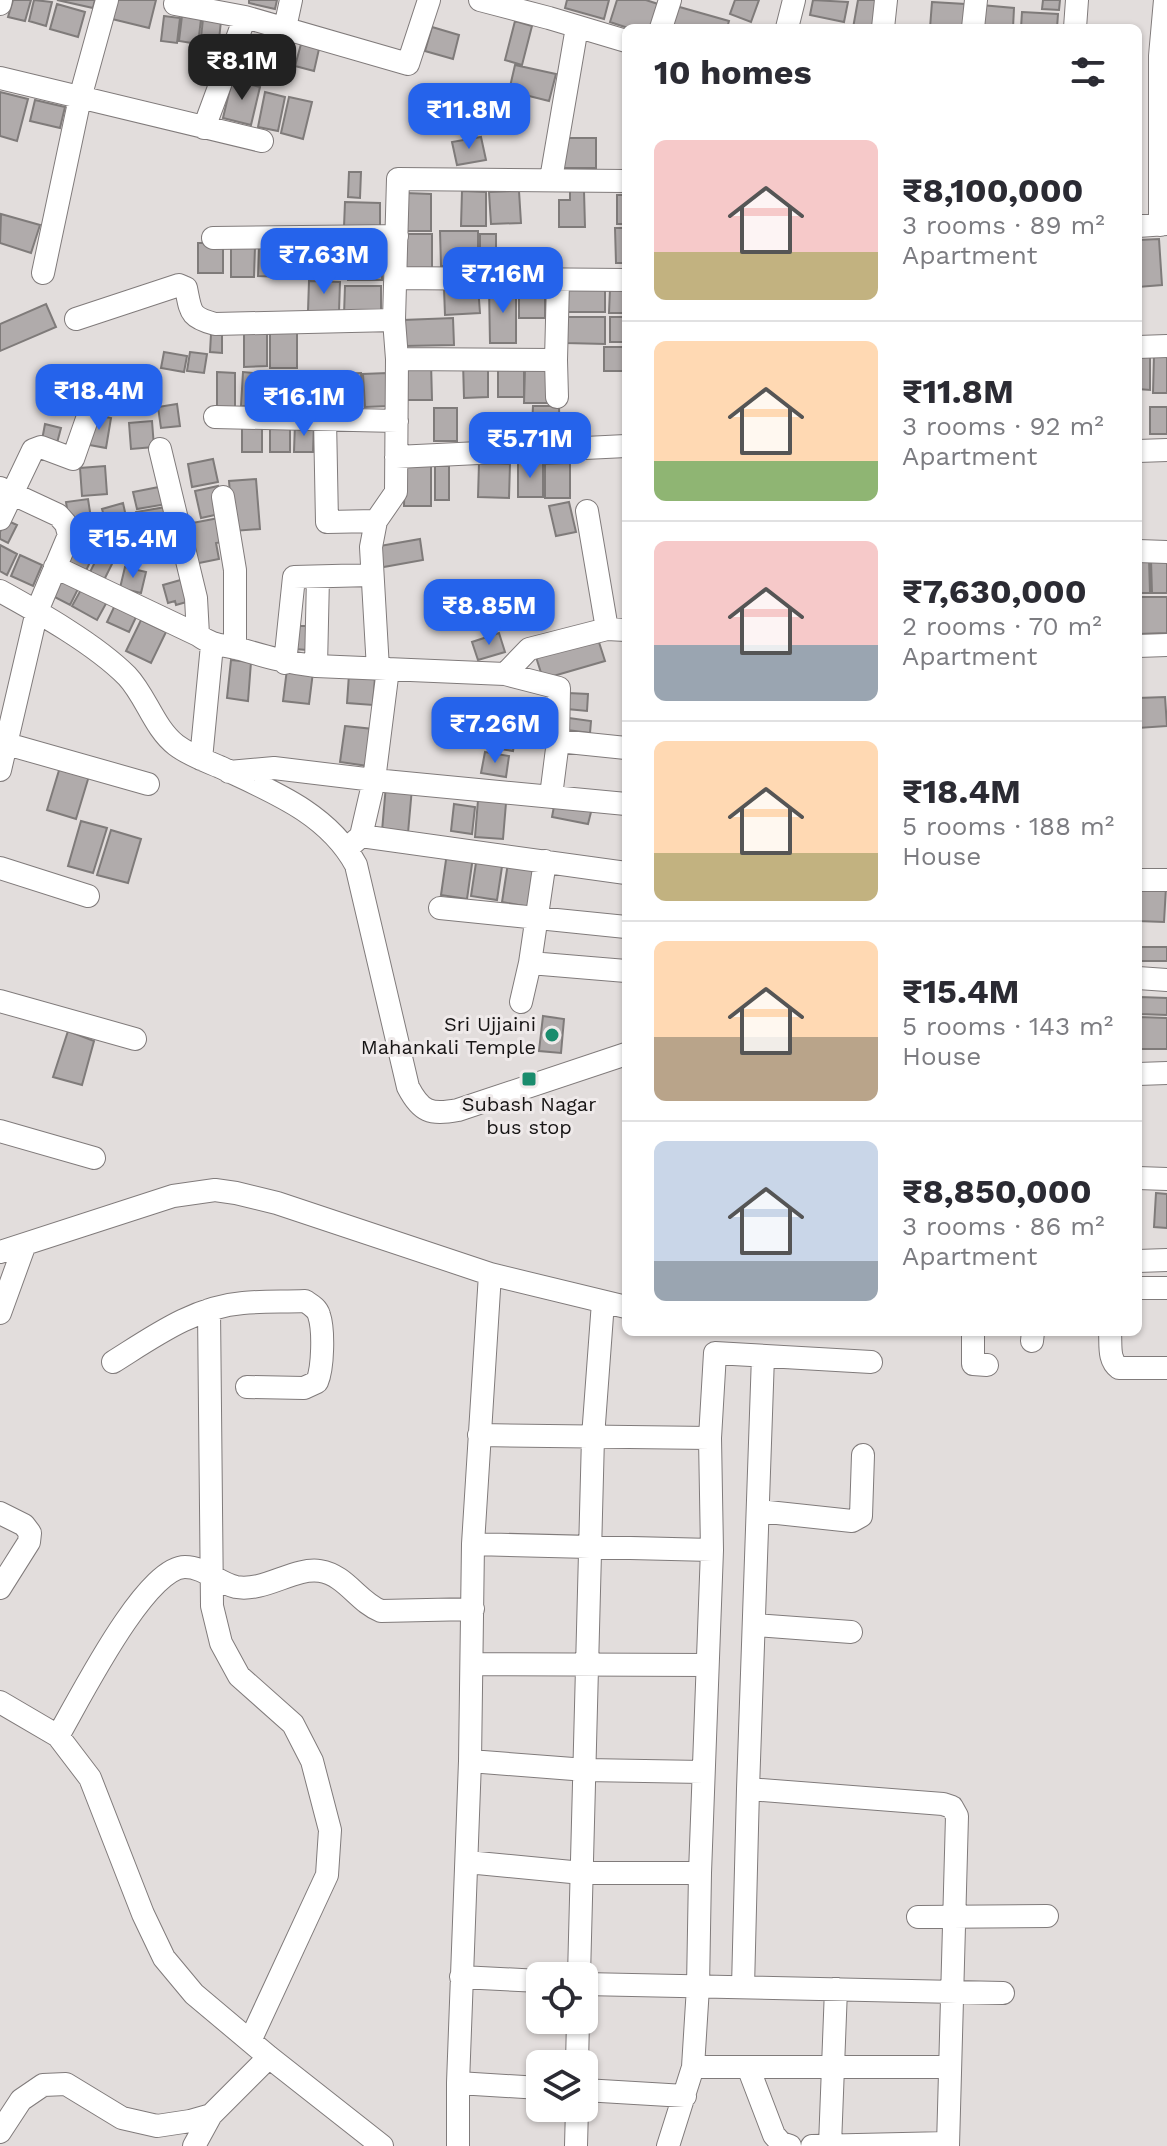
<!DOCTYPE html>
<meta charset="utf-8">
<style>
body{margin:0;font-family:"Work Sans",sans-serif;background:#f7f7f7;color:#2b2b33;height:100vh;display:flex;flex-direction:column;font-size:30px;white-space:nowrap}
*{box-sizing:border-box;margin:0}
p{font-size:26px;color:#7c7c81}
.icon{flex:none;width:44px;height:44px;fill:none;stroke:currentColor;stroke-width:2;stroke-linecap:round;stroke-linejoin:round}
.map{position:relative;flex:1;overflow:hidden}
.side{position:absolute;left:622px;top:24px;width:520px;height:1312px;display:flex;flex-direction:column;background:#fff;border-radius:12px;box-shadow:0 2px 6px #0004}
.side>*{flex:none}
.fabs{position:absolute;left:526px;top:1962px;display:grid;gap:16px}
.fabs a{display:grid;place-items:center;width:72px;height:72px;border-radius:12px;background:#fff;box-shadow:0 2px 6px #0004;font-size:40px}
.price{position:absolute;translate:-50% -68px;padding:0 18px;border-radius:16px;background:#2563eb;color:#fff;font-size:26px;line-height:52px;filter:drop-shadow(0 2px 4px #0008)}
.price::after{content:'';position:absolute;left:50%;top:48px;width:24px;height:18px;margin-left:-12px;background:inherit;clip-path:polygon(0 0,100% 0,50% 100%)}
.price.current{background:#222;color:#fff}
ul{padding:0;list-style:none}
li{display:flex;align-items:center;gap:24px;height:200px;padding:0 32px}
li+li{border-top:2px solid #e1e1e2}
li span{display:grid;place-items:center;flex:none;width:224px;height:160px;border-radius:12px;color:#555}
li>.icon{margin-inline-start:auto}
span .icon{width:96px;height:96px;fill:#fffc;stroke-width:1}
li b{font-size:34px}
h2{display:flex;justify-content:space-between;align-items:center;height:96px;padding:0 32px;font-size:34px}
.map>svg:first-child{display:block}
.building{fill:#b0abab;stroke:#7f7b7a;stroke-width:2}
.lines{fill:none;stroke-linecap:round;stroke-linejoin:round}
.minor-casing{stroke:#807b7b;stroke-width:24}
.minor{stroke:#fff;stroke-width:22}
.poi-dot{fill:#1a8c6d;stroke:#efeaea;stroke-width:3}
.labels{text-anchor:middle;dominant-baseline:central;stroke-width:6;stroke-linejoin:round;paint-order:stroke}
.poi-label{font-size:20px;fill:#161414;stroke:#efeaea;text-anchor:end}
</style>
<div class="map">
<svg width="1167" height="2146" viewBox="0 0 1167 2146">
<rect width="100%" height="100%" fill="#e2dddc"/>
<path class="building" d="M13,0H31L25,21L8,17Z
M34,0L52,2L46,26L29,21Z
M57,0H95L93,8Z
M117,0H156L149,28L112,19Z
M249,0H277L275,9L249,3Z
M567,0H609L604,19L565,8Z
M617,0H646L661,5L654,28H628L610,22Z
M735,0H759L751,22L730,14Z
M813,0L848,2L844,22L810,15Z
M858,0H880L875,28H853Z
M1043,0H1060L1059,10L1042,9Z
M932,2L965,4L963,28H930Z
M57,4L85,12L78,37L50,29Z
M981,5L1014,8L1013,28H979Z
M676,6L729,21L727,28H670Z
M1022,12L1058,14L1057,28H1021Z
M164,16L180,18L177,43L161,41Z
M182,16L201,19L198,44L179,41Z
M203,19L221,21L218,49L200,47Z
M515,21L532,26L522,65L505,60Z
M432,27L459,35L453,59L425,51Z
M248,34L265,39L254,76L237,71Z
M274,36L293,42L287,61L268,56Z
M301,44L319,49L314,71L295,66Z
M515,65L556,74L549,101L509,91Z
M232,80L260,87L251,125L223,118Z
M0,92L28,99L17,141L0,136Z
M265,92L285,97L278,131L258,127Z
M289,97L312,102L303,139L281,133Z
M35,100L65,107L60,128L30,121Z
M481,137L486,160L457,165L452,142Z
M562,138H596V168H562Z
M349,172H361L360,198L348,197Z
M462,191L486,192V226H461Z
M519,191L521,223L491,224L489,192Z
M570,191H584L585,227H559V200H570Z
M405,193L431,194V231H405Z
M617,195H626V224H617Z
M345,202L380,203V228L344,227Z
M1,214L40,225L31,253L0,243Z
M615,228H626V263H616Z
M440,231H478V265L441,266Z
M403,234H432V271L403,272Z
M480,234H496V268H480Z
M1159,239L1162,285L1138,287V240Z
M198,243H223V273H198Z
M231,246H255L254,277H231Z
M259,246H282V277L258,276Z
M315,246H342V276H315Z
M348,253L382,254V280H348Z
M309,281L340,282L339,312L308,311Z
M345,286H381V315H344Z
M478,286L480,313L445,315L444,288Z
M565,286L605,287V312H565Z
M489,287H516V343H490Z
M519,288L545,289V318H519Z
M610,289H626V313H609Z
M46,304L56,327L0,351V324Z
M566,317H605V344L566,343Z
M610,317H626V342H610Z
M453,318L454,345L404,346L403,320Z
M270,329H297V368H270Z
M267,332V366L244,367V333Z
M211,334L222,335V353L210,352Z
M604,347H626V371H604Z
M164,352L187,356L184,372L161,368Z
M190,352L207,354L204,373L187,371Z
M1138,355L1150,356V390L1138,389Z
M1154,355H1167V393H1153Z
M488,361V397L464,398L463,362Z
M405,362H431L432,400H406Z
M524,364V397H498V365Z
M525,368H554L553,403H524Z
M217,372L235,373V407H217Z
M243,372L266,374L265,400L258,399L257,407L241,406Z
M269,373L292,374L290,408L268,407Z
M361,373L362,402H353V406L341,407L340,374Z
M387,373L388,406L365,407L363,374Z
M294,374L314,375L313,406H293Z
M317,374H337V407H317Z
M72,381L94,385L90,409L68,405Z
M99,388L129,394L126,413L95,408Z
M177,404L180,426L161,428L158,407Z
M533,406H559L560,446H531Z
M1150,407H1167V434H1150Z
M434,408H457V441H434Z
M95,415L111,418L106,448L84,444Z
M242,420L262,421V452H242Z
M152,421L154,447L131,449L129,423Z
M270,422H290V452H270Z
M295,423H314L313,452H294Z
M45,424L61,428L57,443L42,440Z
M213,459L218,482L192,487L188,464Z
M405,461H431V506H404Z
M518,462H543V497H518Z
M479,463L510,464L509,498L478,497Z
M570,463V498H545V464Z
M105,466L107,494L82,496L80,468Z
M435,466H449V500H435Z
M256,479L260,529L233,531L229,481Z
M164,486L167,504L137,509L133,492Z
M218,486L224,513L201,518L195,491Z
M88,499L93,531L71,535L66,502Z
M569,502L576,532L556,536L549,506Z
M123,503L127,521L107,527L102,509Z
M166,507L169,521L138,527L136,512Z
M224,517L228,541L216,543L219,559L194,564L187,524Z
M6,520L17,525L8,543L0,539V532Z
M72,536L97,547L85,573L60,562Z
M420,539L423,560L378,568L374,547Z
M0,545L17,554L7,575L0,571Z
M102,548L116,556L104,580L90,572Z
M20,555L42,565L33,586L11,576Z
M1149,559L1150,593H1138V560Z
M1151,560H1167V593H1152Z
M125,567L146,572L141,593L120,588Z
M57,573L80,585L70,605L47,593Z
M184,579L190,601L176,605L175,601L168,603L163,585Z
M83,586L108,600L97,620L72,606Z
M1138,597H1167V633L1138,634Z
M116,603L138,613L129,632L107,622Z
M141,620L166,632L151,663L126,651Z
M295,626H307V650L295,649Z
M499,633L505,652L478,660L472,642Z
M597,636L605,661L543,679L536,657Z
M231,660L251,662L248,701L227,698Z
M287,669L313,672L309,704L283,701Z
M349,674L375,677L373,705L347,703Z
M568,693L588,694L587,711L567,709Z
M1165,697L1167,726L1138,728V698Z
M496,709L519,712L518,724L495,721Z
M569,718L591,721L590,733L567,730Z
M345,726L373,729L368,766L340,762Z
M488,729L516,733L513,751L486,747Z
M485,752L509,756L506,777L481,773Z
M60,767L89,776L76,819L47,810Z
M386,785L412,788L408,833L382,831Z
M478,800L506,803L503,839L475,837Z
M555,801L592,808L588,824L552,817Z
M454,804L475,807L472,834L451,831Z
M81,821L107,828L93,873L68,866Z
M111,830L141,839L128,883L97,875Z
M447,853L473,857L467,899L441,895Z
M477,856L503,860L497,900L471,896Z
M508,863L535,867L529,907L502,902Z
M1138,885L1166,887L1164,922L1138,921Z
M1139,947H1167V961H1139Z
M1140,997L1167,998V1015L1140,1014Z
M543,1016L564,1019L561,1053L539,1051Z
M1139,1017L1167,1018V1049H1139Z
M68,1031L94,1041L82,1085L53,1077Z
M1156,1193L1167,1194V1228L1154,1227Z"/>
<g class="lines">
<defs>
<path id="minor" d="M480,0L549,18L626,41
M0,4L1,0
M175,4L245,17L408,64L429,0
M285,28L291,0
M661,28L670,0
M787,28L794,0
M883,28L886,0
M973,28L976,0
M1075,28L1077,0
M0,78L262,141
M204,128L245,17
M551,179L577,27
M1160,225V56L1165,0
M1138,226L1167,224
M213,238L397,236
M43,273L80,98L107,0
M396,278L626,280
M76,319L179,285L186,288C191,312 189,317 215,324L394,320
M1138,347L1167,346
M397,359L556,360L558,281
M556,360L557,397
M215,417L397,421
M325,419L327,522L376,521
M160,449L196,598L198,635
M1138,451L1167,450
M396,457L626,446
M0,488L58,515L66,524L69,535L37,611L0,770
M223,497L235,570V648
M587,511L607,629
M0,519L33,450L41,447L73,459L87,419
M1138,551L1167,552
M55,567L198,635C215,647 221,644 240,649C267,657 288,663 316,666L505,674L529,649L607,629L626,630
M0,591C40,613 95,644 127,676C146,696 154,728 176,745C189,755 206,761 220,767C271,791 328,813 356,865L408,1087C421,1112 430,1115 458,1110L626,1054
M1138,646L1167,645
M285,663L294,577L371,575
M316,666L318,577
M378,669L371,547L376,521L396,492L397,359L394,320L398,179L626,181
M505,674L559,688L558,741L551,796
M558,741L626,748
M0,742L148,784
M201,759L212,645
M229,772L274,768L374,780L626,804
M361,836L626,873
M351,845L361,836L374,780L388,669
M545,861L530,963L626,971
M0,868L88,896
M1138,880H1167
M440,908L626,927
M1138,978L1167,980
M0,1001L135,1039
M521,1002L530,963
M1138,1074L1167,1073
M0,1131L94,1158
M1138,1178L1167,1179
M0,1252L173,1196L215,1190L236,1193L277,1203L490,1274L626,1307
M1138,1261L1167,1260
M1138,1288H1167
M209,1310L212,1606L221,1643L239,1676L293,1724L312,1761L330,1830L327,1875L250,2041
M0,1313L25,1244
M973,1332V1364L987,1365
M1110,1332C1111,1345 1108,1360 1119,1368H1167
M1032,1341L1033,1332
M113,1362C153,1337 194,1307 243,1303C263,1301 285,1302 305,1301C311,1305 317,1308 319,1315C324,1330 323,1368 317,1382L304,1388L247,1387
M479,1435L710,1438
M758,1511L852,1521L861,1516L863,1455
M0,1513L24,1525L30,1533L29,1542L0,1588
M473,1544L712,1550
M754,1625L851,1632
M472,1664L707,1665
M0,1702L58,1736L90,1778L143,1914L164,1958L194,1994L269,2057L382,2146
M58,1736C78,1702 145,1567 185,1567C204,1567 218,1583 236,1587C265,1592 294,1567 320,1571C346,1575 358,1602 381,1611L473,1609
M470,1761L586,1770L703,1772
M748,1789L943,1804L952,1807L957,1816L948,2146
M467,1862L582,1873H700
M918,1917L1047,1916
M579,1976L593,1437L603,1302
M461,1977L540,1981
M584,1984L1003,1993
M743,1987L748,1789L763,1356
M577,2064L578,2020
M693,2067H950
M748,2067L774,2135L781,2143L790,2146
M458,2083L540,2088
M584,2090L685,2096
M0,2132L21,2100L43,2085L66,2084L122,2118L157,2126L190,2121L211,2115L269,2057
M830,2145L836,1989
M194,2146L211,2115
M458,2146V2083L470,1761L473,1544L490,1274
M576,2146L577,2108
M668,2146L693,2067L698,1987L700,1873L712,1550L710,1438L715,1353L871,1362
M812,2146L948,2143"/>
</defs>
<use href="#minor" class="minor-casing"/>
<use href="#minor" class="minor"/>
</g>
<g class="poi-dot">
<circle cx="552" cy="1035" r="8"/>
<rect x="521" y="1071" width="16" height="16" rx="4"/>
</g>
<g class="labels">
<g class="poi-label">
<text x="536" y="1024">Sri Ujjaini<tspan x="536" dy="23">Mahankali Temple</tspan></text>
<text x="529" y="1104" text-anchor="middle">Subash Nagar<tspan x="529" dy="23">bus stop</tspan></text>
</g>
</g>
</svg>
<div class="fabs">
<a><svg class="icon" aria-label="locate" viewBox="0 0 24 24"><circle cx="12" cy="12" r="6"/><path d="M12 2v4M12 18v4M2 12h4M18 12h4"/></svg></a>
<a><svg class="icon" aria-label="layers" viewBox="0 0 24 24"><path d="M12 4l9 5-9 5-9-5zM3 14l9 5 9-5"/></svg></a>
</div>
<b class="price current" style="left:242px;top:102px">₹8.1M</b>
<b class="price" style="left:469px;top:151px">₹11.8M</b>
<b class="price" style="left:324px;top:296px">₹7.63M</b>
<b class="price" style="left:503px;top:315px">₹7.16M</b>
<b class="price" style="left:99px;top:432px">₹18.4M</b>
<b class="price" style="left:304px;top:438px">₹16.1M</b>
<b class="price" style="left:530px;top:480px">₹5.71M</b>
<b class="price" style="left:133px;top:580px">₹15.4M</b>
<b class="price" style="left:489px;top:647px">₹8.85M</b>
<b class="price" style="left:495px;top:765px">₹7.26M</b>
<section class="side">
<h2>10 homes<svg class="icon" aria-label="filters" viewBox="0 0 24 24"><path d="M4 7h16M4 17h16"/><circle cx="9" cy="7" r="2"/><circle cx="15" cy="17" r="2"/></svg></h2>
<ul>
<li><span style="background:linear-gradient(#f6c9c9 70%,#c2b280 0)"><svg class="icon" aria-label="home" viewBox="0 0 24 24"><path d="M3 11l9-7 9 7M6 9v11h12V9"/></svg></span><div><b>₹8,100,000</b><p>3 rooms · 89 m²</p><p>Apartment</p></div></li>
<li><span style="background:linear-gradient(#ffd9b3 75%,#8fb573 0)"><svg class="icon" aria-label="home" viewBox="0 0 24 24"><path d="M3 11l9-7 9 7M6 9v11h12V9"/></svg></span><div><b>₹11.8M</b><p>3 rooms · 92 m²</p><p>Apartment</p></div></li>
<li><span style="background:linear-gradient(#f6c9c9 65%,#9aa5b1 0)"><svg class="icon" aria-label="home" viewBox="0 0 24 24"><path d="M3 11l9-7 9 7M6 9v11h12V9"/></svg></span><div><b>₹7,630,000</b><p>2 rooms · 70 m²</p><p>Apartment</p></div></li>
<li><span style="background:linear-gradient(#ffd9b3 70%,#c2b280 0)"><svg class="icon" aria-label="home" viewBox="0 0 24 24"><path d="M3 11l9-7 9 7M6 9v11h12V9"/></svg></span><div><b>₹18.4M</b><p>5 rooms · 188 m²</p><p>House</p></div></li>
<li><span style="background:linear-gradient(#ffd9b3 60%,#b9a48a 0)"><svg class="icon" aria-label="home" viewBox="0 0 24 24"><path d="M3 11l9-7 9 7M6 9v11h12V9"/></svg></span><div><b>₹15.4M</b><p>5 rooms · 143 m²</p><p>House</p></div></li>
<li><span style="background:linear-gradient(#c9d6e8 75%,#9aa5b1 0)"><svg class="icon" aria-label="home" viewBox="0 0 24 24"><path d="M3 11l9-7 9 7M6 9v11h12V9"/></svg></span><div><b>₹8,850,000</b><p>3 rooms · 86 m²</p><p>Apartment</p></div></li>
</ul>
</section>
</div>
